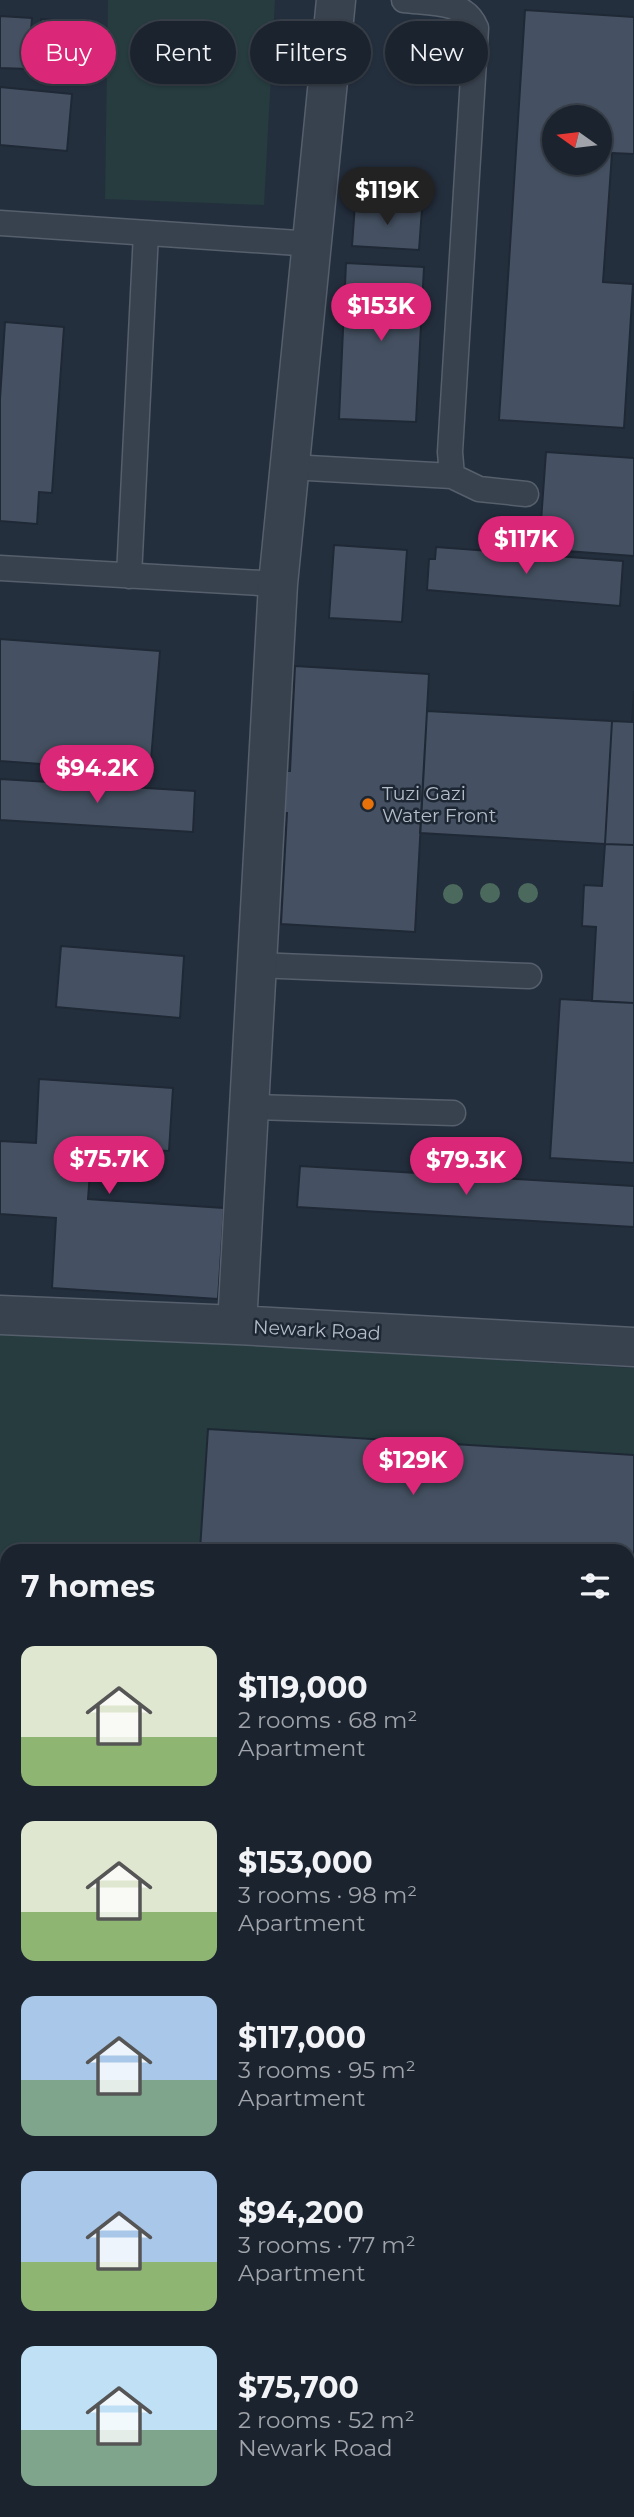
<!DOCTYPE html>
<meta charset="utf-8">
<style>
body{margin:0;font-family:Montserrat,sans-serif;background:#242b36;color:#f1f3f6;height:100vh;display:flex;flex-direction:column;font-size:26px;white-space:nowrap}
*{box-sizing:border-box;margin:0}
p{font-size:23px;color:#a0a4aa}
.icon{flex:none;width:38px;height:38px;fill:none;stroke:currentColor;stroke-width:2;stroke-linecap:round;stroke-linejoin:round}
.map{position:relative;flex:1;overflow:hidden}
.sheet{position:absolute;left:0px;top:1544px;width:635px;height:975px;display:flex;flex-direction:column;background:#1b232e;border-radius:21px 21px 0 0;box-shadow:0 2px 5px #0004,0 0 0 2px #39404a}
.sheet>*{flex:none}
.top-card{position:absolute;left:21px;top:21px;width:593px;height:63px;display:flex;gap:14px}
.needle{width:46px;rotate:284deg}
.buttons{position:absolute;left:542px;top:105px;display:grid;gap:14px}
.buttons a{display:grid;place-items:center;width:70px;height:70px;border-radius:50%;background:#1b232e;box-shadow:0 2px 5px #0004,0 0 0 2px #39404a;font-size:35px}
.price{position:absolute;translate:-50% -60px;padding:0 16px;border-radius:24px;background:#db2777;color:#fff;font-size:23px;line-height:46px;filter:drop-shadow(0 2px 4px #0008)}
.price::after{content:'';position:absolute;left:50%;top:42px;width:21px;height:16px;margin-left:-10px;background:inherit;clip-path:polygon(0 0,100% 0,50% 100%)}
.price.active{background:#222;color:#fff}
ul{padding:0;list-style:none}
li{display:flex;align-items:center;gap:21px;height:175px;padding:0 21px}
li span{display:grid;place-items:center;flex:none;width:196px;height:140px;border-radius:14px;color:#555}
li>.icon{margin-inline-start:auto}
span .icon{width:84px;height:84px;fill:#fffc;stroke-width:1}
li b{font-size:30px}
h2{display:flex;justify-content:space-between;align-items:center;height:84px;padding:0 21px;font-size:30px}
.chip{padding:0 24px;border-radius:32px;background:#1b232e;box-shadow:0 2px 5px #0004,0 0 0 2px #39404a;font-size:24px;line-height:63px}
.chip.active{background:#db2777;color:#fff}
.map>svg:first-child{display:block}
.green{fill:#263c3f;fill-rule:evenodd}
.building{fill:#455162;stroke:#1f2835;stroke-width:2;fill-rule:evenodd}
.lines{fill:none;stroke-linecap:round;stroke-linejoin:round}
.service-casing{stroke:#565f6c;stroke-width:27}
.minor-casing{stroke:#565f6c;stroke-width:41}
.service{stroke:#38414e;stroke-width:24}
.minor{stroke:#38414e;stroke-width:38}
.rail{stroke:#5a6575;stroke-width:5;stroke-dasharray:7 7;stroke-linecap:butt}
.tree{fill:#4b6a5d}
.food-dot{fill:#e8710a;stroke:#1d2633;stroke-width:2.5}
.labels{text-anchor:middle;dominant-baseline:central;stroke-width:5;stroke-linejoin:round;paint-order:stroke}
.poi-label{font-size:19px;fill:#b4bcc9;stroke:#1d2633;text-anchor:start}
.street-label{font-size:19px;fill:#b4bcc9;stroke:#1d2633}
</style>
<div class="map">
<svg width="634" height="2517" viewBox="0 0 634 2517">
<rect width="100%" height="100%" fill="#242f3e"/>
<path class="green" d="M108,0H275L264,205L105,199Z
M0,1331L634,1368V2517H0ZM7,1550H628V2511H7Z"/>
<path class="building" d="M525,10L634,17V154L612,153L603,282L633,284L624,428L499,420ZM555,117H600V163H555Z
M0,16L32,18L28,69L0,68Z
M41,19L83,22L78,73L37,69Z
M0,87L72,94L67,151L0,145Z
M355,204L422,209L419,250L352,246Z
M346,263L424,267L416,422L339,419Z
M5,322L64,327L52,493L39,492L37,524L0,521V399Z
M546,452L634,458V556L539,549Z
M334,545L407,550L402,622L329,618Z
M436,547L623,561L620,606L427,590L429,559H435Z
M0,639L160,651L150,772L0,761Z
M295,666L429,674L415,932L281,924L287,813H271L272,771H290Z
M634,691V845L605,844L612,721L632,722Z
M427,711L612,721L605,844L420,833Z
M0,779L195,791L193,832L0,820Z
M605,844L634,845V1003L592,1001L596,927L582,926L584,885L602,886Z
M61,946L184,956L180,1018L56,1007Z
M560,999L634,1003V1163L550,1158Z
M39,1079L173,1088L169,1151L92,1146L88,1199L224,1208L218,1299L52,1288L56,1218L0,1214V1141L36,1143Z
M300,1166L634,1186V1227L297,1207Z
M208,1429L634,1455V1634H628V1550H200Z"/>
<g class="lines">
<defs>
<path id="service" d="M404,0C431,3 465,0 476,28L450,452L452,476L479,489L526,494
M0,223L313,244
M290,467L452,476
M0,568L278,584
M129,576L146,233
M256,965L529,976
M250,1107L453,1113"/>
<path id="minor" d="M0,1315L237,1325L634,1347
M237,1325L278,584L336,0
M0,2084L7,2089
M628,2220H634"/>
</defs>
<use href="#service" class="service-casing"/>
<use href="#minor" class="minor-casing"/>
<use href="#service" class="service"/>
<use href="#minor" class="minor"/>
<path class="rail" d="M0,2321L7,2328
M204,2511L211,2517"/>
</g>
<g class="tree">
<circle cx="490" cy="893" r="10"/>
<circle cx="528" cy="893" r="10"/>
<circle cx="453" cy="894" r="10"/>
</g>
<circle class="food-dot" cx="368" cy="804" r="7"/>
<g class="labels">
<g class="poi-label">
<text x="382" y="793">Tuzi Gazi<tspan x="382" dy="22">Water Front</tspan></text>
</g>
<g class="street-label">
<text transform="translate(317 1330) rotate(3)">Newark Road</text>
</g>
</g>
</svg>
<div class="buttons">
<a><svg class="needle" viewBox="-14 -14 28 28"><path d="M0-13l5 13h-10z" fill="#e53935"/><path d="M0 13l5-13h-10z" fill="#a0a4aa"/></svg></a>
</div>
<b class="price active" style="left:387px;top:227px">$119K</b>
<b class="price" style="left:381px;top:343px">$153K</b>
<b class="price" style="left:526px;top:576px">$117K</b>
<b class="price" style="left:97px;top:805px">$94.2K</b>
<b class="price" style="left:109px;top:1196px">$75.7K</b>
<b class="price" style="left:466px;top:1197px">$79.3K</b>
<b class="price" style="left:413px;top:1497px">$129K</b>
<div class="top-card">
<a class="chip active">Buy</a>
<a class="chip">Rent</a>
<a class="chip">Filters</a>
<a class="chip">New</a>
</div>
<section class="sheet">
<h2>7 homes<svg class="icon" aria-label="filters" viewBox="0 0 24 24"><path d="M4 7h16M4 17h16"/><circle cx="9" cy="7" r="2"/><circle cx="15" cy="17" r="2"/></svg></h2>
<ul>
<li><span style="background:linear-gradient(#dfe7d0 65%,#8fb573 0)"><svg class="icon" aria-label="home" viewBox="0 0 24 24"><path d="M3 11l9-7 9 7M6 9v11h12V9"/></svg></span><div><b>$119,000</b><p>2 rooms · 68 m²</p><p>Apartment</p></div></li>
<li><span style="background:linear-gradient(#dfe7d0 65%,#8fb573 0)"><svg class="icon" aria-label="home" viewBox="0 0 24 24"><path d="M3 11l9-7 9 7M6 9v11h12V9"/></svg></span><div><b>$153,000</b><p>3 rooms · 98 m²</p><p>Apartment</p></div></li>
<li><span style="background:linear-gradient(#a9c7e8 60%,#7fa58c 0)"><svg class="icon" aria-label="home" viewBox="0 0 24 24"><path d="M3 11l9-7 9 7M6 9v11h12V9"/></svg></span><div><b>$117,000</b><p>3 rooms · 95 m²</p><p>Apartment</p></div></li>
<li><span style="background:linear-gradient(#a9c7e8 65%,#8fb573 0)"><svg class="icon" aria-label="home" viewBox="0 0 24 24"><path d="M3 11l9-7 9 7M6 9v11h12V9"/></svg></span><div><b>$94,200</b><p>3 rooms · 77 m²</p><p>Apartment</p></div></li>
<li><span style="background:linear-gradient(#bfe0f5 60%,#7fa58c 0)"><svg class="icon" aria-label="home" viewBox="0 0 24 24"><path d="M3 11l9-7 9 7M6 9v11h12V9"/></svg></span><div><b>$75,700</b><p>2 rooms · 52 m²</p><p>Newark Road</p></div></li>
</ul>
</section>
</div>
